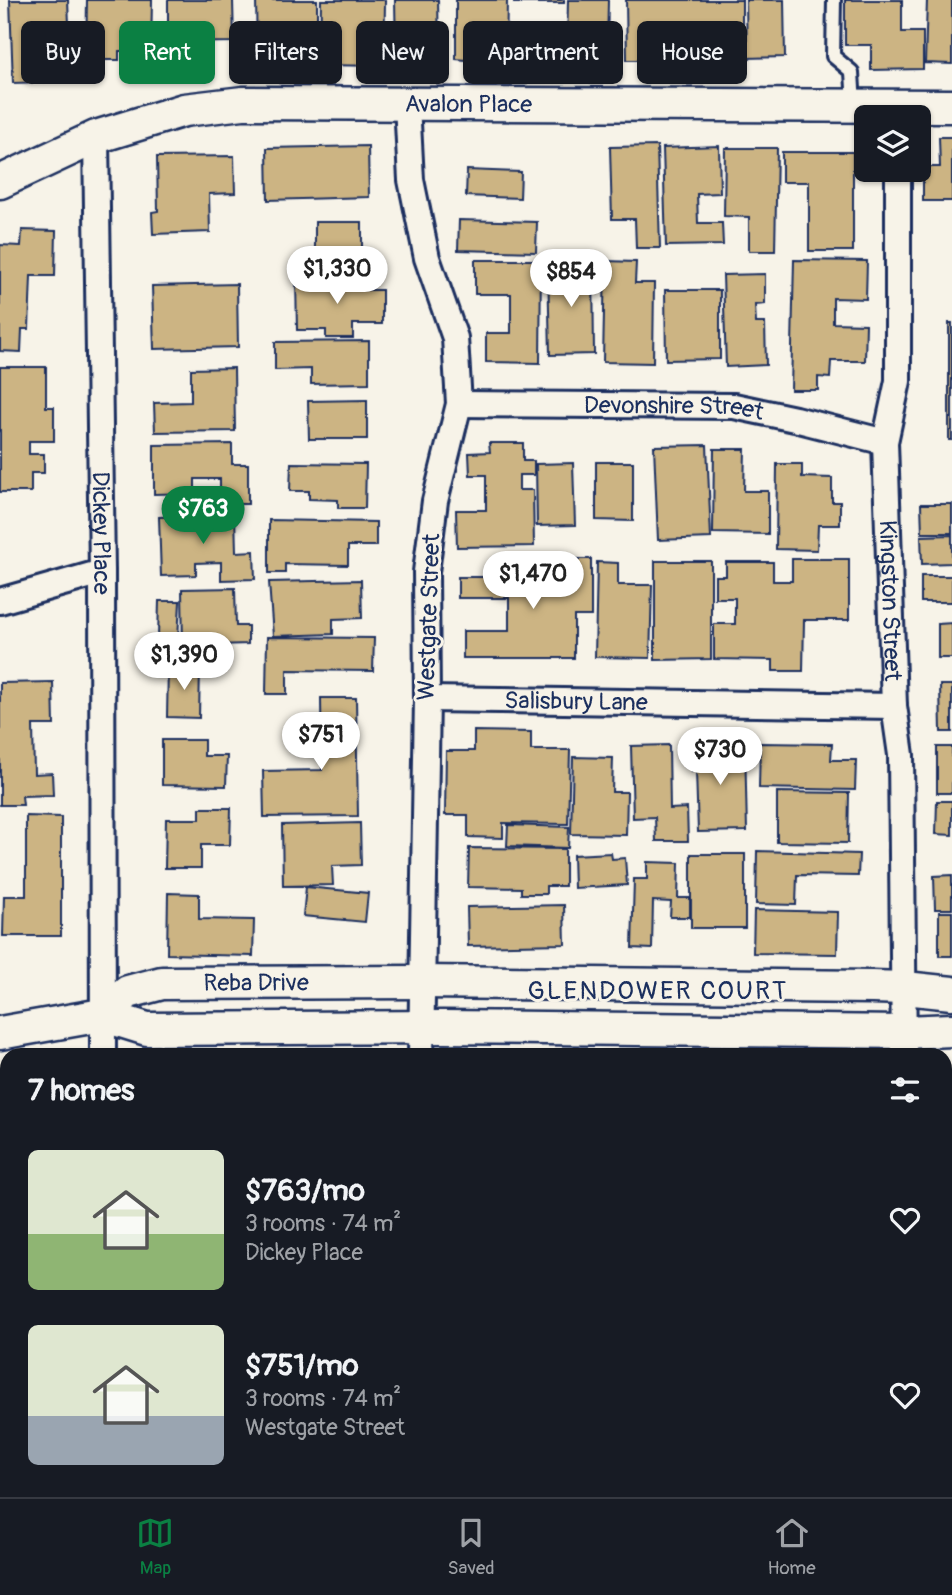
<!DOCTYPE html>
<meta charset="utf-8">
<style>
body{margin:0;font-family:Pangolin,sans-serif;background:#20242c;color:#f1f3f6;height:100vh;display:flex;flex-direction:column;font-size:26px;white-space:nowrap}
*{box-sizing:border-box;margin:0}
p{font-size:23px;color:#9ea1a6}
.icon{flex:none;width:38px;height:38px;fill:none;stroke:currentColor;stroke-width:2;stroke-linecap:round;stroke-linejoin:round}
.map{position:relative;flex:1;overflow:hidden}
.drawer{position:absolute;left:0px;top:1048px;width:952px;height:450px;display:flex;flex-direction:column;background:#171b24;border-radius:21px 21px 0 0;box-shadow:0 2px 5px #0004}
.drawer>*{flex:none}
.top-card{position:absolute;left:21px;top:21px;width:910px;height:63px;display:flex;gap:14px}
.buttons{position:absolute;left:854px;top:105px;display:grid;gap:14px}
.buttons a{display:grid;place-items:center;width:77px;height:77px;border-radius:10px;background:#171b24;box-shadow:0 2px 5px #0004;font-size:35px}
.price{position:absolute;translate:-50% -60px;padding:0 16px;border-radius:24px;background:#fff;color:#222;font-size:23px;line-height:46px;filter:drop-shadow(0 2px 4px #0008)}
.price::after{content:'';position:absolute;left:50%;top:42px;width:21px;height:16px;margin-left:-10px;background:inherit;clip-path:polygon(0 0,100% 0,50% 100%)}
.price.on{background:#0b8043;color:#fff}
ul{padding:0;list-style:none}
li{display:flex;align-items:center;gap:21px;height:175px;padding:0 28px}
li span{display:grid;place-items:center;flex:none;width:196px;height:140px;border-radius:10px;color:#555}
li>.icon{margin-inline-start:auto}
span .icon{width:84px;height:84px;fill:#fffc;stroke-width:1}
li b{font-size:30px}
h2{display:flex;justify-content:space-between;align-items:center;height:84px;padding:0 28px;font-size:30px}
.chip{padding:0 24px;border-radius:10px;background:#171b24;box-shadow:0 2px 5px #0004;font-size:24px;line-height:63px}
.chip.on{background:#0b8043;color:#fff}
.menu{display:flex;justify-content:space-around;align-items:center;height:98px;border-top:2px solid #363941;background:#171b24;font-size:19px;color:#9ea1a6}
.menu a{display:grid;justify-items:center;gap:4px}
.menu .on{color:#0b8043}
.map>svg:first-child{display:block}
.building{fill:#ccb483;stroke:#1b2f5e;stroke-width:2}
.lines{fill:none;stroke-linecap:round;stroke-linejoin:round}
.service-casing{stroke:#1b2f5e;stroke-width:18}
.minor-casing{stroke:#1b2f5e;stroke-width:30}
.tertiary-casing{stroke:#1b2f5e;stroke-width:37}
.service{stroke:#f7f3e8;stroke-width:12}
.minor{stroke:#f7f3e8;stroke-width:24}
.tertiary{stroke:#f7f3e8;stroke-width:32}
.labels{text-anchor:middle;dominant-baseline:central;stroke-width:6;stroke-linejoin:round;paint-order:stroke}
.street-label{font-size:24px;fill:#1b2f5e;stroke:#f7f3e8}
.neighbourhood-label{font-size:26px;letter-spacing:2px;fill:#1b2f5e;stroke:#f7f3e8}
</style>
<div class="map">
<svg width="952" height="1497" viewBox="0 0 952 1497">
<rect width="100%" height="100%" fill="#f7f3e8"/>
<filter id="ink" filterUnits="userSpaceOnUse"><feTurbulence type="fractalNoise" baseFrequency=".0143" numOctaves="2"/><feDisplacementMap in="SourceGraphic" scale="14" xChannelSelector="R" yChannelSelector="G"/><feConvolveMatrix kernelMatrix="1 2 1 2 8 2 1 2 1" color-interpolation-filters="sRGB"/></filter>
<g filter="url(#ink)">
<path class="building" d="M10,0H68L71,74L45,75L46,82L13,83Z
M87,0H152L151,51H119V60H86Z
M168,0H233L234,42L168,43Z
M256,0H317V28H296V51H257Z
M321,0H385L384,66L320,65Z
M395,0H438L439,49L396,50Z
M456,0H507L506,57H482L477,61L456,59Z
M514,0H564V3H514Z
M568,0H608L607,50L567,49Z
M626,0H742V65H713L712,26H692V60H627Z
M746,0H784L785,57L747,58Z
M845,0H902V32H923V69L871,70V45H845Z
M927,0H952V64L925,63Z
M512,42L559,43L558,77L511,76Z
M939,137H952V201H923V167H940Z
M368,146L369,197L268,200L267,148Z
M657,146L660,248H636L635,219H612L610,147Z
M719,146L720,193L697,194L698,223H722L723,245L666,246L663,148Z
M725,148H777L775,251H749V217L724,216Z
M782,152H853V251H809V182H782Z
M234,156L235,193L209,194L210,232L153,234L152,212L158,211L157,157Z
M467,170L521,172L520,198L466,196Z
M459,220L537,222L536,252L458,250Z
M315,222H362V254H315Z
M22,230L56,231L55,276H31L29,329H22L21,352L0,351V245L21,246Z
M475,260H541L540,363L486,362V333H511V294H475Z
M794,260L867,261L866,299L833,298V323L866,324L865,361H831L830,378L818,377V390H791Z
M605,261L636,262L635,283H654L653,363L603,362Z
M593,264L594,354L550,355L548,265Z
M765,274V304L755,305L756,323H765L766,365L726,367L723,275Z
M296,280H365V290H382V324H353V338H326V330H297Z
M237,284L238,347L154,349L152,286Z
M665,290H720V359L666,360Z
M949,323H952V440H949Z
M369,341V383L311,384V369L275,370V342Z
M0,367H46V407H54V441H29V454H44V473H31V492H0Z
M234,368L235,431L155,432L154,403L191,402V369Z
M367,400V439H309L308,401Z
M489,443H523V461H534V475H519V490H533L534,546L457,547L456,510H486V475H470L469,453L490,452Z
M232,444V464H248V504H220V479H195V493L154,494V445Z
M707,445L711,538L658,540L654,446Z
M714,449H745L744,491H768V534L713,533Z
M596,462H633V521L596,520Z
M291,463L366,464L365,508H338V500L309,499V491H290Z
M573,463L575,525L537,526L536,464Z
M777,464H802V477L832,478V502H840V525H818L817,550L776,549Z
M921,504H952V533H922Z
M235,514L236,552L254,551L255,579L221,580V562L196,563V575L161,576L159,517Z
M269,520L376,522V546H348V565L285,564V573H269Z
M952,535V563L922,564L921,536Z
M542,559H591V616H574V658H463V631H509V598H458V577H542Z
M792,559H849V620H804L803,671H773V660L714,659V624H735V598H715V576H726V562H773V581H792Z
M655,561H711V659L655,660Z
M597,562L618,563V585H652L650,658L595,657Z
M921,576H952V602H921Z
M361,580L362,618L333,619V634L273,636L269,582Z
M235,588L236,626H248V644L183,646L182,589Z
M159,601H180L178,638L158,637Z
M952,623V658H938V624Z
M267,637L374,638L373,671L287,670V694H266Z
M168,666H200L199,718L167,717Z
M53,682L54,725H33L34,774L52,773L53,795L22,796L23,805H0V683Z
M940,685H952V732H941Z
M321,698H356L358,816L264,817L263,771L322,770Z
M474,731L531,732V750H570L568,824L503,823V838L468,837V815H445L446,751H474Z
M162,740H204V756H227L226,786L162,785Z
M760,743L832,744L831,760H856L855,790L759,788Z
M745,744L747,831L698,832L696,771H691L690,745Z
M669,745L670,809L687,808L688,841H656L655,817L633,818L631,746Z
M937,747H952V793H937Z
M573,757L613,758L612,792H627L626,835L571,834Z
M777,792L849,793L848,843L777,842Z
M937,801H952V835L936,834Z
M200,808H231L230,845H201V868H165L166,819H200Z
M26,816L61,817V936H3L4,896H26Z
M360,823L361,865L332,866L333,885L283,886L282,825Z
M508,825L569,827L568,848L507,846Z
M469,848L565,849V886H546V894H521V888L468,887Z
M757,851L859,854L858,876L797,875L796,905L756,904Z
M611,853L612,859L625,858L627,885L574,888L573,855Z
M691,854H745V928H691Z
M647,862L679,863L678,898H690V917H670L671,902L653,901L652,949L632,948L634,879H647Z
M952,875V909H935L934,876Z
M306,887L368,893L365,922L303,916Z
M168,893L199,894V919L254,920L253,956L167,954Z
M564,905L565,944L468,946L467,907Z
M754,910L838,912L837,954L753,953Z
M939,912H952V956H939Z
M945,1075H952V1128H945Z
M951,1136H952V1191H949Z
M945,1256H952V1309H945Z
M0,1306H7V1359H0Z
M947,1322H952V1432H945Z
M224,1491H256L255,1497H224Z
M277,1491H367V1497H277Z
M542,1491H568V1495H542Z
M759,1491H809L810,1496L759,1497Z
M62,1494V1497H0V1495Z"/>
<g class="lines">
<defs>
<path id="service" d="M834,0L833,56L852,72L854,105
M945,1315H952
M945,1456H952"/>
<g id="minor">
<path d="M407,104L411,180L427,258L455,338L459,404L435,501L426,572L427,699L421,1055"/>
<path id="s1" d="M96,137L102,572L103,1055"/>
<path id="s2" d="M898,170V381L885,442L894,706L901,755L904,1055"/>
<path id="s3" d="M459,404L734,406L795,419L885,442"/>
<path d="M0,601L102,572"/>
<path id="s4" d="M427,699L894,706"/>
<path d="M0,1433H7"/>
<path d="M110,1497V1491"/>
<path d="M429,1497V1491"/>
<path d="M857,1497L858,1491"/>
</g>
<g id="tertiary">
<path id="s5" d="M0,182L96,137L184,110L243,103L952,106"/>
<path id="s6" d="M102,1015L128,992L162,983L421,982L872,987L905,988L952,993"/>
<path d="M0,1033L102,1015L147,1029L443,1027L904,1032L952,1030"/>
</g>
</defs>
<use href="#service" class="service-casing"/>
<use href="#minor" class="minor-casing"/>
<use href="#tertiary" class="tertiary-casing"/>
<use href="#service" class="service"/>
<use href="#minor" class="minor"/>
<use href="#tertiary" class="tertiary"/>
</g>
</g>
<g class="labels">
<g class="street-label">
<text stroke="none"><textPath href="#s5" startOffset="483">Avalon Place</textPath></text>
<text stroke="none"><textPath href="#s3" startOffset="215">Devonshire Street</textPath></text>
<text stroke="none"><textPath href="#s1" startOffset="396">Dickey Place</textPath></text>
<text stroke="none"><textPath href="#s2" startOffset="432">Kingston Street</textPath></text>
<text transform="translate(429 617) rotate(-88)">Westgate Street</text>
<text stroke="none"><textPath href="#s4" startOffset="149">Salisbury Lane</textPath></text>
<text stroke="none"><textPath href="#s6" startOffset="164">Reba Drive</textPath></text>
</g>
<g class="neighbourhood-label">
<text x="658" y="991">GLENDOWER COURT</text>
</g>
</g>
</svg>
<div class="buttons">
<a><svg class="icon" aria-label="layers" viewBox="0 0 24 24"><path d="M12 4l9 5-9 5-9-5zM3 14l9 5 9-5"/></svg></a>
</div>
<b class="price" style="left:337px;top:306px">$1,330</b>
<b class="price" style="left:571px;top:309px">$854</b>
<b class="price on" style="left:203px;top:546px">$763</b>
<b class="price" style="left:533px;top:611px">$1,470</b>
<b class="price" style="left:184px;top:692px">$1,390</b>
<b class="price" style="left:321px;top:772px">$751</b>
<b class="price" style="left:720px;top:787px">$730</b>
<div class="top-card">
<a class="chip">Buy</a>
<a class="chip on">Rent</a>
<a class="chip">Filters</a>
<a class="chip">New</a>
<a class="chip">Apartment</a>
<a class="chip">House</a>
</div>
<section class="drawer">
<h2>7 homes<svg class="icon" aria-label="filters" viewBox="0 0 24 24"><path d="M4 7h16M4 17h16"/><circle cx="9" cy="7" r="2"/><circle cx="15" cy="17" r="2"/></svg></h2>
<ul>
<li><span style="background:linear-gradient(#dfe7d0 60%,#8fb573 0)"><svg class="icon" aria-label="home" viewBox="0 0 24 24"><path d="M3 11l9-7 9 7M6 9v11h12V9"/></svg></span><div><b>$763/mo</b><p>3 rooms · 74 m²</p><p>Dickey Place</p></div><svg class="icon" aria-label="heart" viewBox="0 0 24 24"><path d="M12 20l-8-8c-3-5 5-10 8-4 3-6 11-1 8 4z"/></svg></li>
<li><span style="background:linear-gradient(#dfe7d0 65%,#9aa5b1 0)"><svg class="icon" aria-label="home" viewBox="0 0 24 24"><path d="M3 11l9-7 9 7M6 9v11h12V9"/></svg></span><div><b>$751/mo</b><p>3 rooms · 74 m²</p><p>Westgate Street</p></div><svg class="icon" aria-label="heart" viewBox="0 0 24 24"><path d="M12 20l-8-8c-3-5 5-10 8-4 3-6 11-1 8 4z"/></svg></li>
</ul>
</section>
</div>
<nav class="menu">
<a class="on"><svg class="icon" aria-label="map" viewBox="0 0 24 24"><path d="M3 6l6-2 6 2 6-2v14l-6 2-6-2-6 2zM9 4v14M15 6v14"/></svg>Map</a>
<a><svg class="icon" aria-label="saved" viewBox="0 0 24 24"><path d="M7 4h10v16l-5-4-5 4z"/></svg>Saved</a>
<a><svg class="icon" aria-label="home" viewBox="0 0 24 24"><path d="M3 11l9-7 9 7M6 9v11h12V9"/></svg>Home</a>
</nav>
